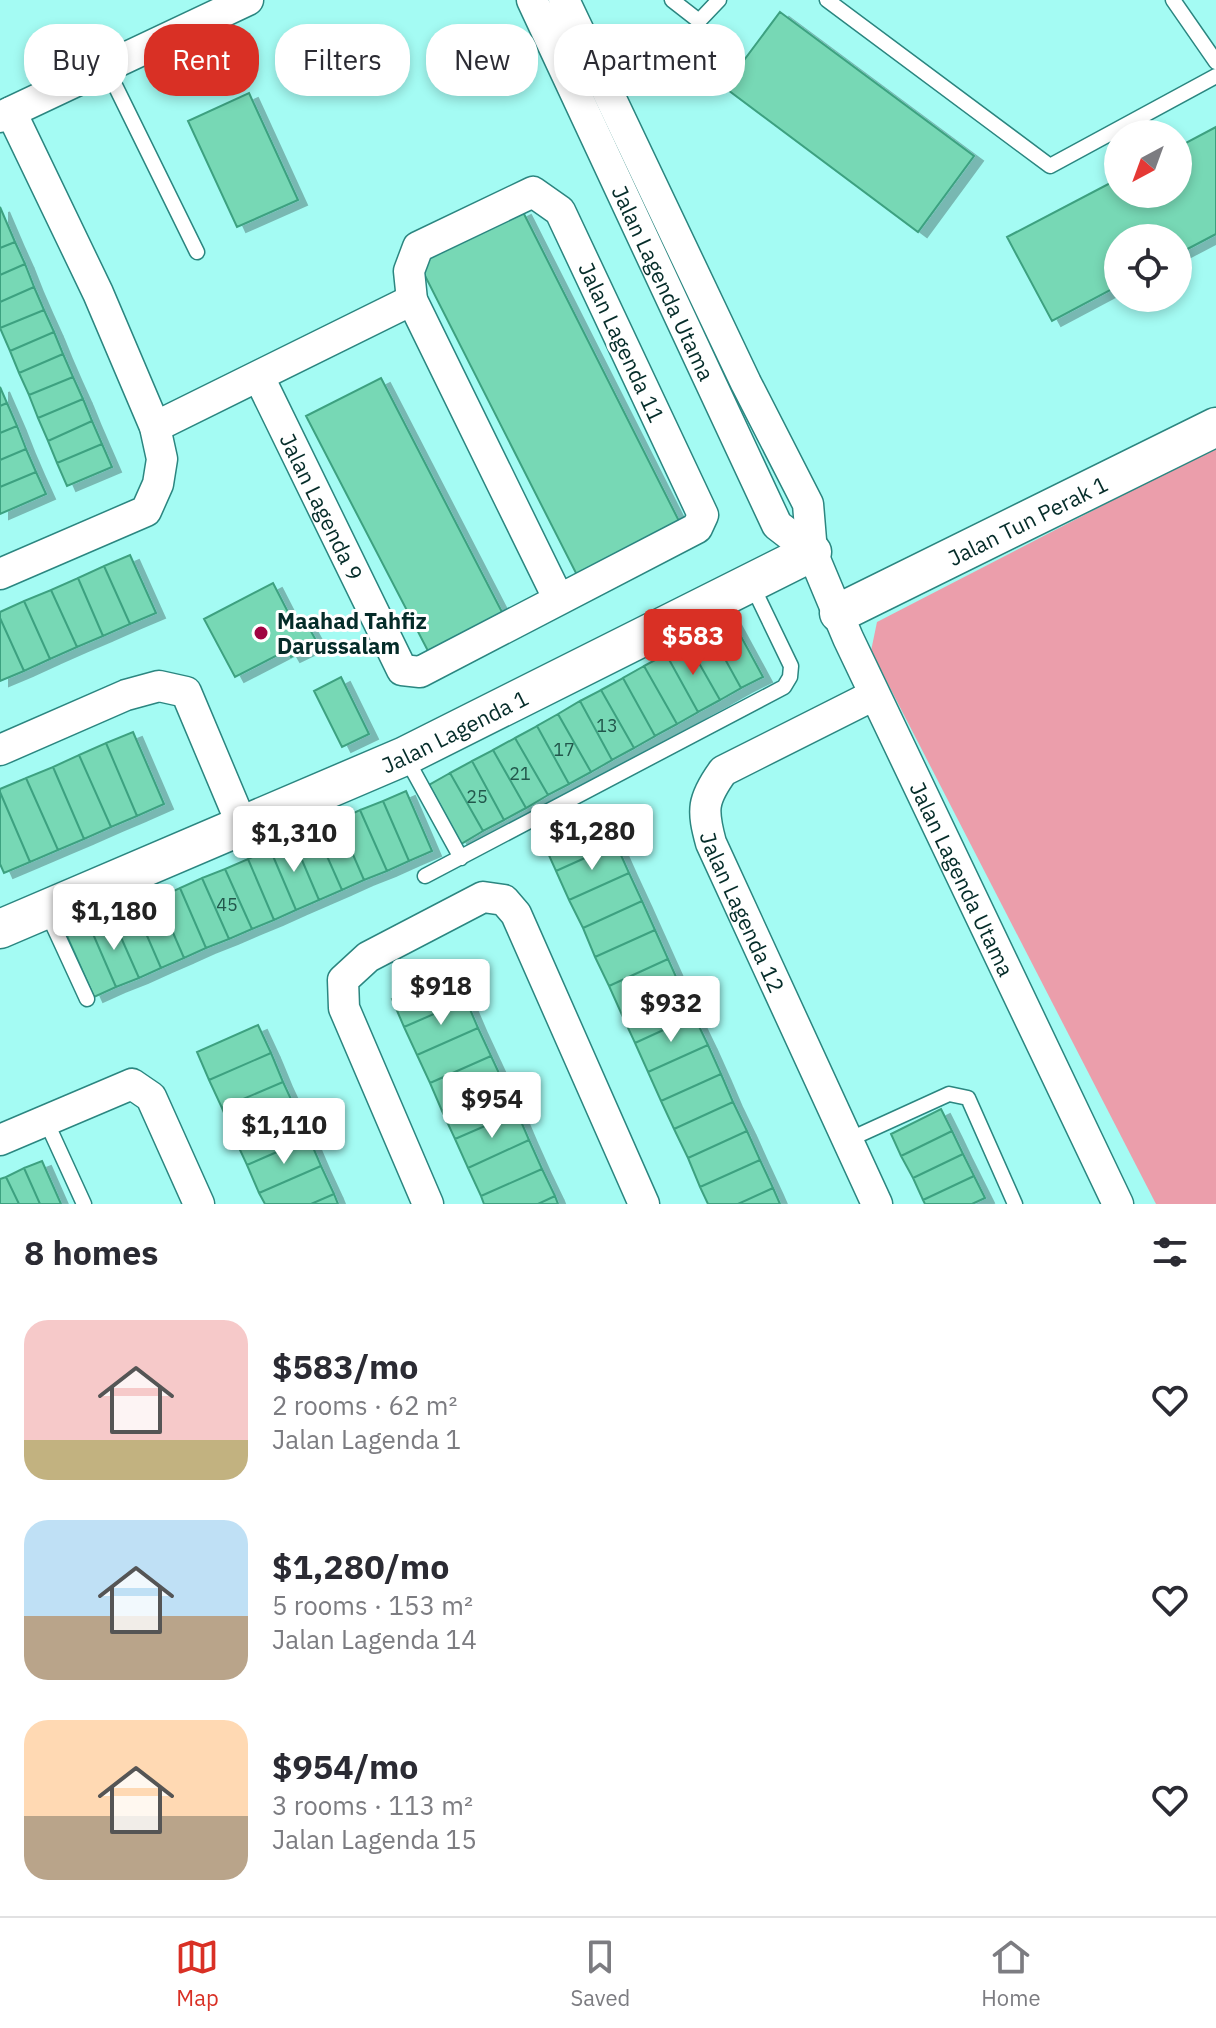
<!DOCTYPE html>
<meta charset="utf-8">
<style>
body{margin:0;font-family:"IBM Plex Sans",sans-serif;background:#f2f2f3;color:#2b2b33;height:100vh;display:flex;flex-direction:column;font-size:30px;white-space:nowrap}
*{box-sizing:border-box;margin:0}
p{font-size:26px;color:#7c7c81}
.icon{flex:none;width:44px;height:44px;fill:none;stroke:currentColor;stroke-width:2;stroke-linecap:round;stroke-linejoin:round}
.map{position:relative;height:1204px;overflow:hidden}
.details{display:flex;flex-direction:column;background:#fff;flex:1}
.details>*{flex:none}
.banner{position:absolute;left:24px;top:24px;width:800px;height:72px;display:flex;gap:16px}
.needle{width:52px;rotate:221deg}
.controls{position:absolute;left:1104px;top:120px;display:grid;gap:16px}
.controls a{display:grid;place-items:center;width:88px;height:88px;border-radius:50%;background:#fff;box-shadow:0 4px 12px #0003;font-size:40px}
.price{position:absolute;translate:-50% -68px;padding:0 18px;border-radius:8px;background:#fff;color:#222;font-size:26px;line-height:52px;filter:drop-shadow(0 2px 4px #0008)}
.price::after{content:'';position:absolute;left:50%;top:48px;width:24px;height:18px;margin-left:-12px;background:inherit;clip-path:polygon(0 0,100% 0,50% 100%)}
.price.active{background:#d93025;color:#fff}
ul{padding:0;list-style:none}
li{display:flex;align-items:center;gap:24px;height:200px;padding:0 24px}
li span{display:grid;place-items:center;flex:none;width:224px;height:160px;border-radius:24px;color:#555}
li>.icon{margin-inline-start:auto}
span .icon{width:96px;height:96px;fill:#fffc;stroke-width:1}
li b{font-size:34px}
h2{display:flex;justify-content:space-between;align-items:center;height:96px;padding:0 24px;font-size:34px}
.tag{padding:0 28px;border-radius:32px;background:#fff;box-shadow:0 4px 12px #0003;font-size:28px;line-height:72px}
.tag.active{background:#d93025;color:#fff}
.dock{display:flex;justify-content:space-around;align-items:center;height:112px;border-top:2px solid #e1e1e2;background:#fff;font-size:22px;color:#7c7c81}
.dock a{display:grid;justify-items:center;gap:4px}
.dock .active{color:#d93025}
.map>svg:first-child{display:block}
.green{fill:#eb9eab}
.building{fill:#77d8b5;stroke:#3da180;stroke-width:2;filter:url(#shadow)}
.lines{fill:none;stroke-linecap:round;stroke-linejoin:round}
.service-casing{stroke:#2b8680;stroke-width:17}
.minor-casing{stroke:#2b8680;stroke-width:33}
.tertiary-casing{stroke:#2b8680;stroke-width:41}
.service{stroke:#fff;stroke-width:14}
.minor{stroke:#fff;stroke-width:30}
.tertiary{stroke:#fff;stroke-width:38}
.poi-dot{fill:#a00342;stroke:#fff;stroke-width:3}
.labels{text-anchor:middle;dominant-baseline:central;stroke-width:6;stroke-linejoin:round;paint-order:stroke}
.number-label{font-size:18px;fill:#22574c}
.street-label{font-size:22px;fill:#052c29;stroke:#fff}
.poi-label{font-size:22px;font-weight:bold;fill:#052c29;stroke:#fff;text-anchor:start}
</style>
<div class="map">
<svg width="1216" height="1204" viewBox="0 0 1216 1204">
<defs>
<filter id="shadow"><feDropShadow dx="9" dy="5" stdDeviation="0" flood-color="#0004"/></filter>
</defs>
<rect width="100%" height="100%" fill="#a4fbf3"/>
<path class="green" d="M1216,447V1204H1156L871,651L877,622Z"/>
<path class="building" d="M780,12L974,156L918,232L724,87Z
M249,93L298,200L237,227L188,121Z
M1216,127V234L1178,254V238H1118V286L1052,321L1007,237L1118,179V194H1178V147Z
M0,207L15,242L0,248Z
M522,210L682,527L579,579L418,262Z
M15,242L25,264L0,275V248Z
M25,264L34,287L0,302V275Z
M34,287L44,310L0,328V302Z
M44,310L54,332L10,351L0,328Z
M54,332L63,354L19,373L10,351Z
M63,354L73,377L29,395L19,373Z
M73,377L83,399L38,418L29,395Z
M381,378L503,614L428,651L306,416Z
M0,387L7,403L0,406Z
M83,399L92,421L48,441L38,418Z
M7,403L17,426L0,433V406Z
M92,421L102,444L57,463L48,441Z
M17,426L26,449L0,460V433Z
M102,444L112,467L67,486L57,463Z
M26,449L36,472L0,487V460Z
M36,472L46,494L0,514V487Z
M130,555L156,613L130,624L104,566Z
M104,566L130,624L103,636L78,578Z
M78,578L103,636L77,647L51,590Z
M273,583L293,622L303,617L318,644L291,657L287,650L235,677L204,619Z
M51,590L77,647L50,659L24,601Z
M24,601L50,659L24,671L0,618V612Z
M0,618L24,671L0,681Z
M731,618L763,677L741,688L709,630Z
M709,630L741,688L720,700L687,642Z
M687,642L720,700L698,712L666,654Z
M666,654L698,712L677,724L644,666Z
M644,666L677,724L655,736L623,678Z
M341,677L369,734L342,747L314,691Z
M623,678L655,736L634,748L601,690Z
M601,690L634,748L612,760L580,701Z
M580,701L612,760L591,772L558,714Z
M558,714L591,772L569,784L537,726Z
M537,726L569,784L548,795L515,738Z
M133,732L164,804L137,816L106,743Z
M515,738L548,795L526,808L493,750Z
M106,743L137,816L111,827L79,755Z
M493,750L526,808L504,820L472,761Z
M79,755L111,827L84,839L53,767Z
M472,761L504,820L483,831L450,773Z
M53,767L84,839L58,850L26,778Z
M450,773L483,831L461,844L429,785Z
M26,778L58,850L30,862L0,792V789Z
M406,791L432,851L409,861L383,801Z
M0,792L30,862L4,873L0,864Z
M383,801L409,861L387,871L360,810Z
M360,810L387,871L364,880L338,820Z
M602,815L616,844L556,871L543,842Z
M338,820L364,880L342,890L315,829Z
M315,829L342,890L319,900L293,839Z
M293,839L319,900L296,910L270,849Z
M616,844L629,873L569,900L556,871Z
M270,849L296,910L274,920L248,859Z
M248,859L274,920L252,929L225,869Z
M225,869L252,929L229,939L202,878Z
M629,873L642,901L583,928L569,900Z
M202,878L229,939L206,948L180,888Z
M180,888L206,948L184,958L158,898Z
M158,898L184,958L161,968L135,908Z
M642,901L655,930L595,957L583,928Z
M135,908L161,968L139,978L112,917Z
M112,917L139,978L116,987L90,927Z
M90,927L116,987L94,997L67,936Z
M655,930L668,959L609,986L595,957Z
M668,959L681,988L622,1015L609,986Z
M453,971L466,1000L404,1027L392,999Z
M681,988L694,1016L635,1043L622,1015Z
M466,1000L478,1028L417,1055L404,1027Z
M694,1016L708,1045L648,1072L635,1043Z
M258,1025L271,1053L209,1080L197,1052Z
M478,1028L491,1056L430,1083L417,1055Z
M708,1045L721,1074L661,1101L648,1072Z
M271,1053L283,1082L222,1108L209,1080Z
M491,1056L504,1084L442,1111L430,1083Z
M721,1074L733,1102L674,1129L661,1101Z
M283,1082L296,1110L234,1137L222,1108Z
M504,1084L517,1112L455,1139L442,1111Z
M733,1102L747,1131L688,1158L674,1129Z
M941,1109L952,1131L901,1156L891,1134Z
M296,1110L309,1138L247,1165L234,1137Z
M517,1112L529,1140L468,1168L455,1139Z
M747,1131L760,1160L700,1187L688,1158Z
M952,1131L963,1154L913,1178L901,1156Z
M309,1138L321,1166L259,1193L247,1165Z
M529,1140L542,1169L481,1196L468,1168Z
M963,1154L974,1176L923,1200L913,1178Z
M760,1160L773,1188L738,1204H708L700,1187Z
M42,1161L61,1204H40L24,1168Z
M321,1166L334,1194L311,1204H265L259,1193Z
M24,1168L40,1204H19L6,1177Z
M542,1169L555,1196L538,1204H484L481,1196Z
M974,1176L985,1198L972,1204H925L923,1200Z
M6,1177L19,1204H0V1179Z
M773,1188L780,1204H738Z
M334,1194L338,1204H311Z
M555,1196L558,1204H538Z"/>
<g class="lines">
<defs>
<path id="service" d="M672,0L699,21L719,0
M827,0L1050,166L1216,76
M1173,0L1216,62
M106,67L197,252
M405,756L461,858
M425,876L784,687L790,677L791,666L751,583
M46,910L87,999
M46,1121L84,1204
M848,1140L949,1094L968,1098L1015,1204"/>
<g id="minor">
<path id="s1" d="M532,0L777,525L812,552"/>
<path id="s2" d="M564,0L746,383L808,504L812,552L848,638L1118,1204"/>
<path d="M0,117L248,0"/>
<path id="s3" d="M259,377L402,670L420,672L697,528L703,515L560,211L533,192L418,247L409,271L412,300L558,598"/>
<path d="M155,427L412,300"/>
<path d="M0,574L146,511L158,484L162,459L155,427L98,293L11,112"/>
<path id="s4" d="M874,695L723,771C702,800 702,810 711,843L877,1204"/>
<path d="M0,750L126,695L159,686L186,692L242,825"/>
<path d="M0,1140L132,1084L151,1097L199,1204"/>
<path d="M428,1204L344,1008L343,980L368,957L483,897L504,900L516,914L644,1204"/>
</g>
<g id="tertiary">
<path id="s5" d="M839,613L1216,427"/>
<path id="s6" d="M0,929L405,756L812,552"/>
</g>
</defs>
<use href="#service" class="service-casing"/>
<use href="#minor" class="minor-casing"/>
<use href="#tertiary" class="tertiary-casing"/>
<use href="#service" class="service"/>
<use href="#minor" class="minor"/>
<use href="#tertiary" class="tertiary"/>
</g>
<circle class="poi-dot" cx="261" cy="633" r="8"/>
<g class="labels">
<g class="number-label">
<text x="607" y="725">13</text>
<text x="564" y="749">17</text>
<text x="520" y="773">21</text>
<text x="477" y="796">25</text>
<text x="227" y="904">45</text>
</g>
<g class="street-label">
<text stroke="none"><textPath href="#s1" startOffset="312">Jalan Lagenda Utama</textPath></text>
<text transform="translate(622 342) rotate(65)">Jalan Lagenda 11</text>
<text stroke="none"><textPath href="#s3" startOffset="144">Jalan Lagenda 9</textPath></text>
<text stroke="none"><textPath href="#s5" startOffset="210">Jalan Tun Perak 1</textPath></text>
<text stroke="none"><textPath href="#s6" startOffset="496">Jalan Lagenda 1</textPath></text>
<text stroke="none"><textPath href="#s2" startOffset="968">Jalan Lagenda Utama</textPath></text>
<text stroke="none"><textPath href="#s4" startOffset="322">Jalan Lagenda 12</textPath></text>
</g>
<g class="poi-label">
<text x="277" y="620">Maahad Tahfiz<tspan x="277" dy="25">Darussalam</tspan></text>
</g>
</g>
</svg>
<div class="controls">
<a><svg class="needle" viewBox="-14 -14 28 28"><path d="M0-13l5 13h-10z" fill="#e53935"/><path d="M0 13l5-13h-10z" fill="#7c7c81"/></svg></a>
<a><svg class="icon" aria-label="locate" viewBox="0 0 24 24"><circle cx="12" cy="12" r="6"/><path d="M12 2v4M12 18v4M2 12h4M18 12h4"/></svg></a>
</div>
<b class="price active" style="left:693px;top:677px">$583</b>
<b class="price" style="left:592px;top:872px">$1,280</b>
<b class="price" style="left:294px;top:874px">$1,310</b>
<b class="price" style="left:114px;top:952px">$1,180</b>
<b class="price" style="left:441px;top:1027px">$918</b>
<b class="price" style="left:671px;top:1044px">$932</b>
<b class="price" style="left:492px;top:1140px">$954</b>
<b class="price" style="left:284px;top:1166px">$1,110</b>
<div class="banner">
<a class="tag">Buy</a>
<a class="tag active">Rent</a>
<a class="tag">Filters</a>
<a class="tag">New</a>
<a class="tag">Apartment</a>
</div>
</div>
<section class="details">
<h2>8 homes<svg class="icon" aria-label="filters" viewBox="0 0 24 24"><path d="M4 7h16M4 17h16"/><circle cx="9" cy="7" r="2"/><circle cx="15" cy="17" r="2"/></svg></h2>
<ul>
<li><span style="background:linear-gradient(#f6c9c9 75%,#c2b280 0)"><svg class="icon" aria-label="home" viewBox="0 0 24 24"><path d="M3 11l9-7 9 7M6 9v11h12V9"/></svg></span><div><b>$583/mo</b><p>2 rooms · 62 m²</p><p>Jalan Lagenda 1</p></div><svg class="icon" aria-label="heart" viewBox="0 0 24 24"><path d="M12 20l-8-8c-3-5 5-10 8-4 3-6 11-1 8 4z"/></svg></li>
<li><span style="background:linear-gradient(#bfe0f5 60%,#b9a48a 0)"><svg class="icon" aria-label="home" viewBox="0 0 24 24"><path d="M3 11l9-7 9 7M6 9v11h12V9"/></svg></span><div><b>$1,280/mo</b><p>5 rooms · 153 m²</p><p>Jalan Lagenda 14</p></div><svg class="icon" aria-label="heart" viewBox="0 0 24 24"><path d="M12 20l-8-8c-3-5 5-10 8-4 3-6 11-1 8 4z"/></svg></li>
<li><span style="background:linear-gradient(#ffd9b3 60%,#b9a48a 0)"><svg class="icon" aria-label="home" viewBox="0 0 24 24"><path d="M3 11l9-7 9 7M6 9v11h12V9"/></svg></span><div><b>$954/mo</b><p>3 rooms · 113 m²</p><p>Jalan Lagenda 15</p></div><svg class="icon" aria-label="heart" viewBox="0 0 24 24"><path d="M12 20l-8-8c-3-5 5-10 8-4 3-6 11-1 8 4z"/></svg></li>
</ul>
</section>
<nav class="dock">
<a class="active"><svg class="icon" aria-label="map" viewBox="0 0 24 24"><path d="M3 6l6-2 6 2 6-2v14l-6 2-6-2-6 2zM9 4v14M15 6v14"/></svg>Map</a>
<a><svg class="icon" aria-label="saved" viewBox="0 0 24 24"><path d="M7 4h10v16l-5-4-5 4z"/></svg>Saved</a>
<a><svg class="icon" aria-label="home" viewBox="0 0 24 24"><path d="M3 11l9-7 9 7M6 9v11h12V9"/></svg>Home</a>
</nav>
